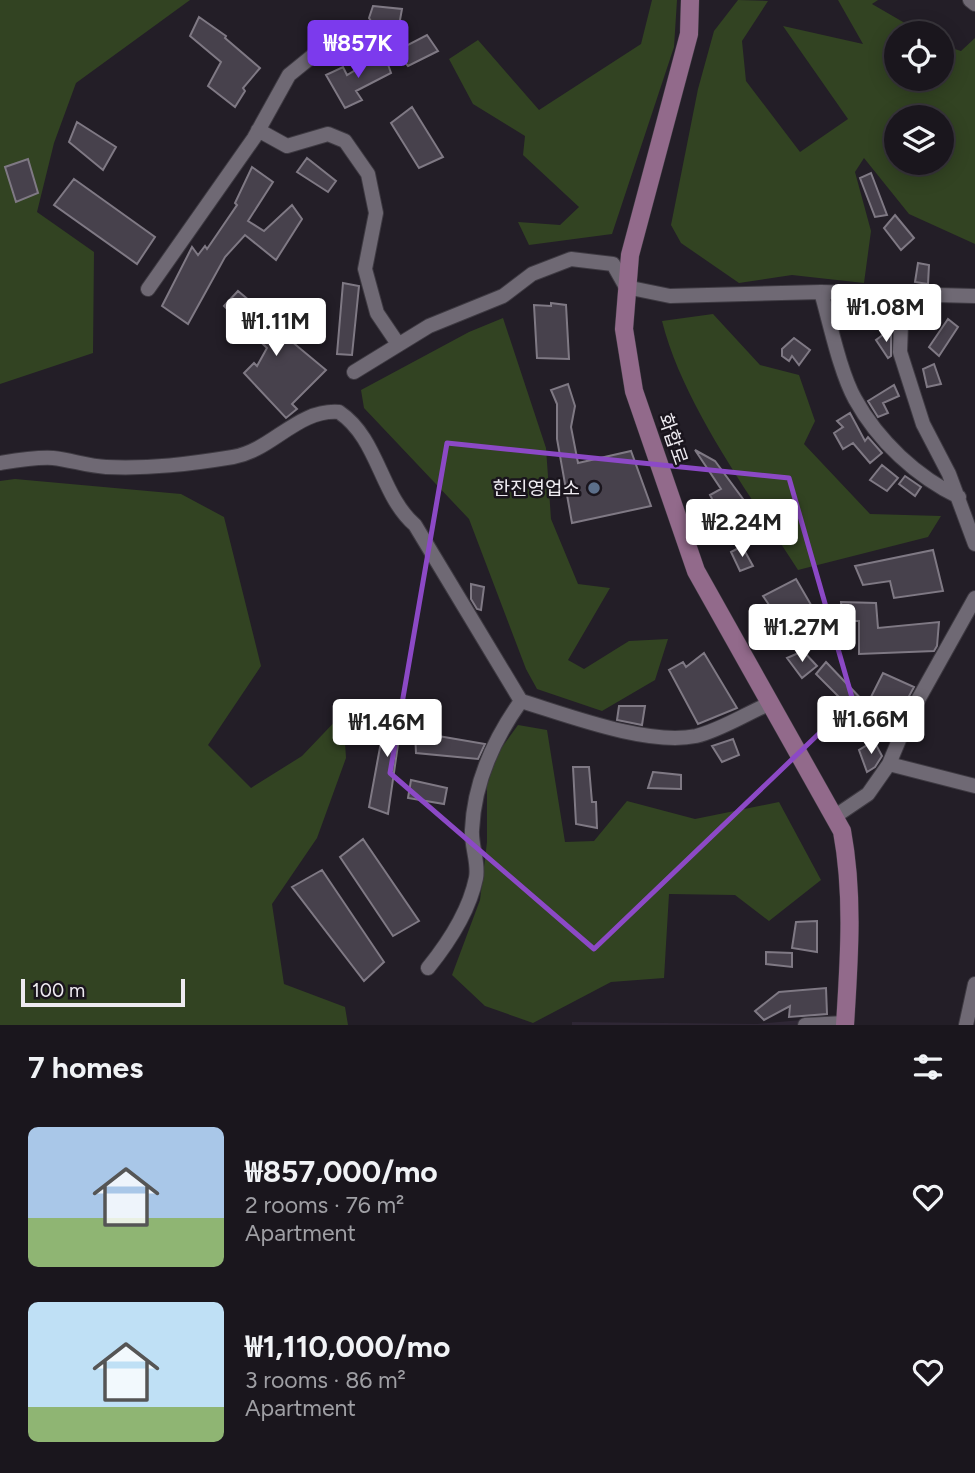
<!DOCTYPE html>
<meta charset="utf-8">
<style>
body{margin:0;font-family:Figtree,"Noto Sans KR",sans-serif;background:#231f26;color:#f1f3f6;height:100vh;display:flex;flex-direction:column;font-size:26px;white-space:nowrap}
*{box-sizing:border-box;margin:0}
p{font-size:23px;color:#9f9fa4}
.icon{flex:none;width:38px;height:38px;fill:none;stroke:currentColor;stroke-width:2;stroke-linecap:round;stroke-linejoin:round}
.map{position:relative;height:1025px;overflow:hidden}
.details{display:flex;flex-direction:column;background:#1a161d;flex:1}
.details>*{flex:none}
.tools{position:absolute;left:884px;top:21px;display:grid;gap:14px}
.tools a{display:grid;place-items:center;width:70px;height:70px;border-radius:50%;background:#1a161d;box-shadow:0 4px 18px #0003,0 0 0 2px #38353b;font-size:35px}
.scale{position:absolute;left:21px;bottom:18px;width:164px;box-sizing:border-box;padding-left:7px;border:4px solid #eeebf1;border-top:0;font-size:19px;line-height:24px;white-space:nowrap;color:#eeebf1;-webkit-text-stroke:5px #1a151d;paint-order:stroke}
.price{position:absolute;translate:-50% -60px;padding:0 16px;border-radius:7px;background:#fff;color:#222;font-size:23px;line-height:46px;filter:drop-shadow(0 2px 4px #0008)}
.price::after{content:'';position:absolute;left:50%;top:42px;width:21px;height:16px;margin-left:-10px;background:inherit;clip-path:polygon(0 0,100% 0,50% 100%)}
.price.selected{background:#7c3aed;color:#fff}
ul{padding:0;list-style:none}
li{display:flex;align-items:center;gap:21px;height:175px;padding:0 28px}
li span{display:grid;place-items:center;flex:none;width:196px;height:140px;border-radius:10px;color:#555}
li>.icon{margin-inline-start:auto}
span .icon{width:84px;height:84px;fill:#fffc;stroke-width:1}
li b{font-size:30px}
h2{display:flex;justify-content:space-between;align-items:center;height:84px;padding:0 28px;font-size:30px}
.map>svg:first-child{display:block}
.built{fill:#2f2735}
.green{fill:#324322;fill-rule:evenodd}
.building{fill:#47414c;stroke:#7f7984;stroke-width:2}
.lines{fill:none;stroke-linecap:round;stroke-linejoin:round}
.minor-casing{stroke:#3e3a42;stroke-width:16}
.major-casing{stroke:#3e3a42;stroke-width:19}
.minor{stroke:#6f6974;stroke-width:14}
.major{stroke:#926a8b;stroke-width:18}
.marked{fill:none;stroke:#8c49c6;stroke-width:5;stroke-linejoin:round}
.service-dot{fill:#5c6f8a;stroke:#1a151d;stroke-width:2.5}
.labels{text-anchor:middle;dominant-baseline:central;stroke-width:5;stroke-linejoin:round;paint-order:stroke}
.street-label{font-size:19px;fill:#eeebf1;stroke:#1a151d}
.poi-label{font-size:19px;fill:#eeebf1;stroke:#1a151d;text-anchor:end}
</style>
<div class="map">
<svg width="975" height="1025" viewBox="0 0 975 1025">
<rect width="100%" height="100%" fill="#231e27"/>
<path class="built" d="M824,1018V1025H572V1022L757,1024Z"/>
<path class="green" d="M0,0H190L76,83L54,143L37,212L94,252L93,353L0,384Z
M652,0H677L674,47L612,234L529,245L518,222L560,225L579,207L523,155L525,136L473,104L449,59L478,40L539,110L641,44Z
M738,0L768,1L742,41L746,81L800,152L848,119L783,26L863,44L838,0H878L872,4L922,33H896V79H942V45L961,51L975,38V244L909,214L864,158L855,172L871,231L864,283L792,275L739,283L681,243L671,225L698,89L714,31ZM942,117V163H896V117Z
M713,314L760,365L799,375L815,421L804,444L870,514L941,516L928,537L798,570C751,496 683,405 662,321Z
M503,318L546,448L551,519L578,584L610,588L568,660L584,669L629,641L668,639L655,680L602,711L537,689L526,669L469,519L364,408L361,390L469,332Z
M15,479L181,494L224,517L261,666L208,745L251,788L302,756L343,713L346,758L317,838L272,904L284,984L345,1007L348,1025H0V481Z
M518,725L547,730L565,842L594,841L627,801L695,819L779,802L821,880L769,921L735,895L669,894L664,978L611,982L533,1023L485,1006L452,975L480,900L487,842V768Z"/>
<path class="building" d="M373,6L402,9L398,31L373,24L369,18Z
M199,17L226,36L225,38L260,68L243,88L245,91L235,107L208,86L221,62L190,36Z
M427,35L438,51L408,66L396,51Z
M384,53L391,73L356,91L362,100L345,108L326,75L343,67L347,75Z
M412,107L443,157L419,168L391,123Z
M77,122L116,147L103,170L69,142Z
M307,158L336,181L328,192L297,172Z
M28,159L38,193L16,202L5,167Z
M252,167L273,182L248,221L264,231L292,205L302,219L276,260L245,235L225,257L188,324L162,306L192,247L198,255L205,246L207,249L237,205L235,203Z
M871,173L887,215L875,217L860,178Z
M74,179L155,237L137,264L54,205Z
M895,215L914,238L901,250L884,228Z
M918,263L929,265L928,284L915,282Z
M343,283L359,286L352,355L337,354Z
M238,291L275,322L273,326L326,370L292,404L297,409L286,418L244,373L254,363L257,366L267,348L224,306Z
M551,303L566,305L569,359L537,358L534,305L551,306Z
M948,319L958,327L939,356L929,347Z
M884,334H891V356L888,358L876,340Z
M794,338L810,350L799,365L792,356L789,361L782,356V349Z
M934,364L941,384L927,387L923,369Z
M568,384L575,406L571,427L578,463L631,451L651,506L572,523L557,439V404L551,390Z
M894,385L899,396L883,403L888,413L878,417L868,401Z
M850,413L865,441L868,437L882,453L870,463L853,443L843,449L834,433L843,427L837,421Z
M695,450L715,461L743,499L720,514L710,495L721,489Z
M882,465L898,478L887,491L870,480Z
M905,476L921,487L915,496L899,484Z
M742,546L753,566L740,571L731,552Z
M933,550L943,591L894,598L890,581L863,585L855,566Z
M796,579L814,610L802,616L799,611L780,621L763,596Z
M471,584L484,587L481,610L477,609L471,599Z
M841,602L876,603L878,628L939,622L937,646L934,651L859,654V621H843Z
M803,651L817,666L802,678L787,658Z
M704,653L737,708L698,724L669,670L683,662L686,667Z
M826,662L867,705L883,673L914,687L901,711L876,704L866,723L858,720L859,717L816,674Z
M404,703L388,814L369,807L388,704Z
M619,706H645L642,725L617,720Z
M415,732L485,744L478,759L416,753Z
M733,739L739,755L722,762L712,746Z
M874,741L882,756L875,767L867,772L859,750Z
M573,767H589L592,802H596L597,828L576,824Z
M653,772L681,775V789L648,788Z
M411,780L447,788L444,804L408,798Z
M363,839L419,921L393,936L340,857Z
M322,870L384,962L364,981L292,887Z
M817,921V952L792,948L796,922Z
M766,952L792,953V967L766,964Z
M826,988L827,1014L789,1017L790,1006L764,1020L755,1011L779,992Z"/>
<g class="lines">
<defs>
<path id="minor" d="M970,0L975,4
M258,130L287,146L328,134L345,141L368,174L376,213L365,269L377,313L398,344
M148,289L254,138L289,75L337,36
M821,292C830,323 840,372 855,399C878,441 917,477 959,497
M902,295L900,352L923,424L949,474L975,544
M354,372L429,326L503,296L532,274L571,259L613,264L626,287L670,296L821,292L975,296
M0,463C18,460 35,457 53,458C71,460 88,466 106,467C150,469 190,464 233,457C273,450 297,409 339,412C379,439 380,495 415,525L521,701C567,715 648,746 696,736C721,730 747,713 771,703
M889,764L975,786
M834,817L868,794L889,764L909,716L975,598
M428,968C449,942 469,912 476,878C479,863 471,846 472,830C474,782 494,739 521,701
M805,1025L845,1023
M966,1025L975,984"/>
<path id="major" d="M690,0L689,34L630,255L624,329L634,391L696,571L842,831C854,895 849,961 845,1025"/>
</defs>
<use href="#minor" class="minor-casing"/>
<use href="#major" class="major-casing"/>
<use href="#minor" class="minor"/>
<use href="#major" class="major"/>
</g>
<path class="marked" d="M447,443L789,478L853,701L594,949L390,773Z"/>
<circle class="service-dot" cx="594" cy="488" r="7"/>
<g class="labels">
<g class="street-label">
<text transform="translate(673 439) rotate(71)">화합로</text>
</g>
<g class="poi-label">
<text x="580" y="488">한진영업소</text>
</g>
</g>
</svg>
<div class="tools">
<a><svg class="icon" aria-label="locate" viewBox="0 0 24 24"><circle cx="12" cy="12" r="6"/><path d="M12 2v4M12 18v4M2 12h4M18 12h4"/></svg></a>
<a><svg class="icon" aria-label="layers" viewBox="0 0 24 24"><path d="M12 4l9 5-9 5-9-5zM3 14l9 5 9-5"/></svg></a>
</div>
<div class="scale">100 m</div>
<b class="price selected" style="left:358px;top:80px">₩857K</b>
<b class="price" style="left:886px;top:344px">₩1.08M</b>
<b class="price" style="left:276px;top:358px">₩1.11M</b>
<b class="price" style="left:742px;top:559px">₩2.24M</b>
<b class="price" style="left:802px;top:664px">₩1.27M</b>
<b class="price" style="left:871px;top:756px">₩1.66M</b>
<b class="price" style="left:387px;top:759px">₩1.46M</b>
</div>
<section class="details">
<h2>7 homes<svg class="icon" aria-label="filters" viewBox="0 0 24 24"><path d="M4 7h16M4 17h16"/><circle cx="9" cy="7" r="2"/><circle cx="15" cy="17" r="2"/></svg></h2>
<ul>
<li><span style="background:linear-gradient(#a9c7e8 65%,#8fb573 0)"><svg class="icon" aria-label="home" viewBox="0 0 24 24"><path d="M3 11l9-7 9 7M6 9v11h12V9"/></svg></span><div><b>₩857,000/mo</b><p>2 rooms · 76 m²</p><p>Apartment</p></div><svg class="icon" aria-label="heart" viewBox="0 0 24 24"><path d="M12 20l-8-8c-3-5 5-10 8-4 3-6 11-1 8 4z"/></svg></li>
<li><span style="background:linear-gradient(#bfe0f5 75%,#8fb573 0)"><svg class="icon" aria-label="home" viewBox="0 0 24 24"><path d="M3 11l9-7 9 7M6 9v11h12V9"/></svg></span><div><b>₩1,110,000/mo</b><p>3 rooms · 86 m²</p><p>Apartment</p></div><svg class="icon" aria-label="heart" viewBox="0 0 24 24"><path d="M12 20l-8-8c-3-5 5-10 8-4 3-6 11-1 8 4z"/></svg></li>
</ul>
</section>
